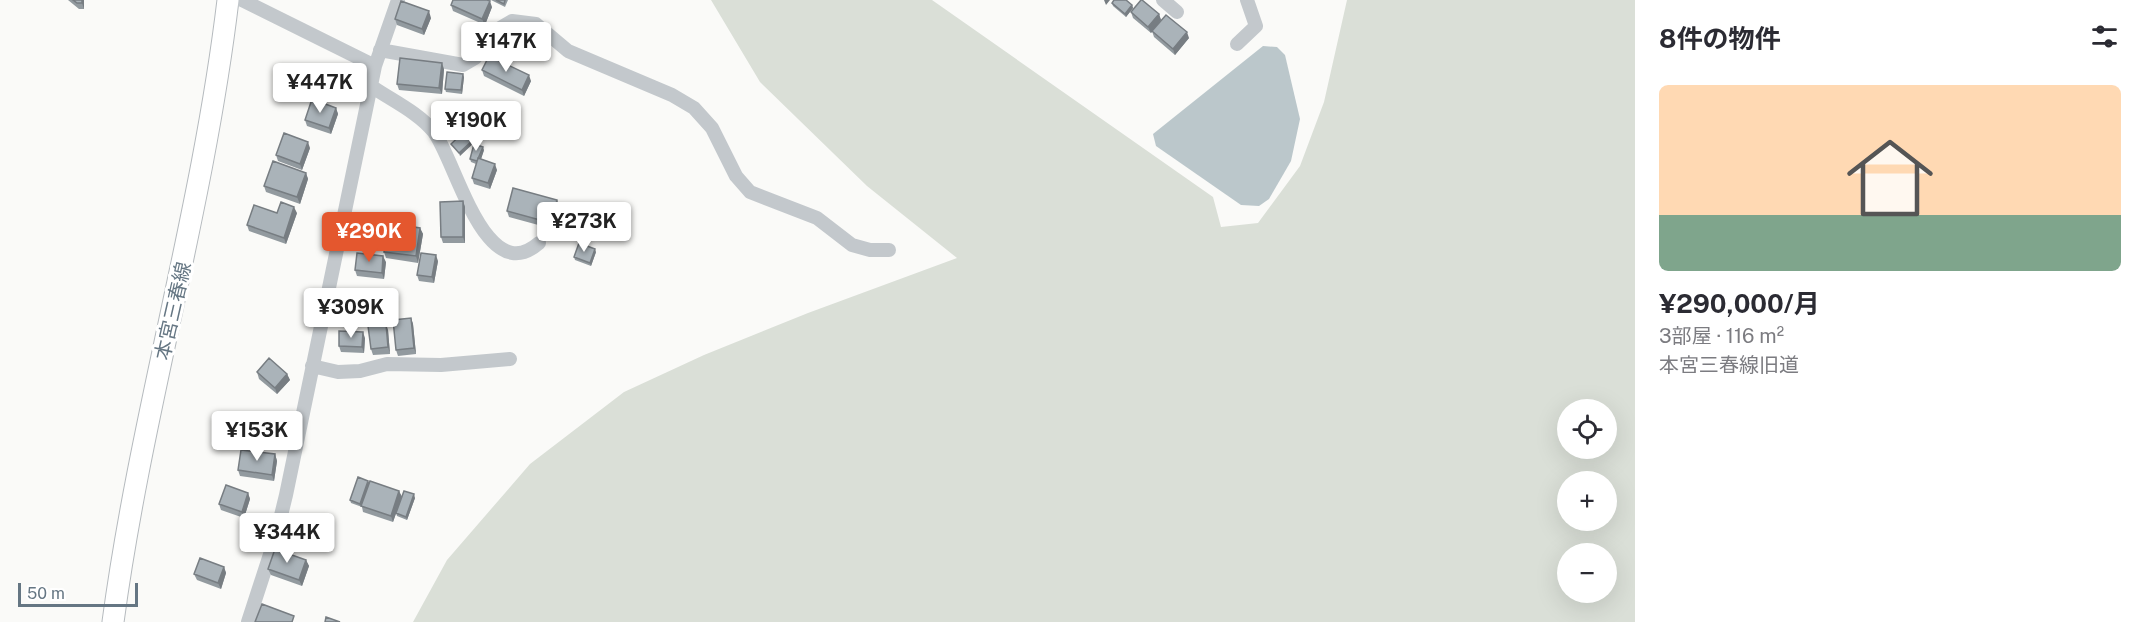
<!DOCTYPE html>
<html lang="ja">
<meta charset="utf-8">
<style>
body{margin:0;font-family:"Public Sans","Noto Sans JP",sans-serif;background:#f7f7f7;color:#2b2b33;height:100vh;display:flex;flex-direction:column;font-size:22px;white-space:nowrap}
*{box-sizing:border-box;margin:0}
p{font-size:20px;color:#7c7c81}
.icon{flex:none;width:33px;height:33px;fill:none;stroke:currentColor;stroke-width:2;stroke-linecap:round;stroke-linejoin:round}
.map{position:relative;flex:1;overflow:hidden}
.side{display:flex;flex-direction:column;background:#fff;width:510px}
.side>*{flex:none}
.buttons{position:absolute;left:1557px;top:399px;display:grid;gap:12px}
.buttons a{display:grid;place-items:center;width:60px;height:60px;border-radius:50%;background:#fff;box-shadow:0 6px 24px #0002;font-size:30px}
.scale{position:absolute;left:18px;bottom:15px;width:120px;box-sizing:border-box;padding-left:6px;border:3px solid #657683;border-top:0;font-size:16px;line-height:21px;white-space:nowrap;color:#657683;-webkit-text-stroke:4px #fff;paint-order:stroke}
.price{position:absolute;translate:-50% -51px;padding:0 14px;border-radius:6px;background:#fff;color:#222;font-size:20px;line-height:39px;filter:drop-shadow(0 2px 3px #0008)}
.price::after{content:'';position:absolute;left:50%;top:36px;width:18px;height:14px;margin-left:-9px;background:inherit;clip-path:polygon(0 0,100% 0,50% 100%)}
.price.current{background:#e4572e;color:#fff}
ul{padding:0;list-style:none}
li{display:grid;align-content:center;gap:12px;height:318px;padding:0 24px}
li span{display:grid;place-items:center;height:186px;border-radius:9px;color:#555}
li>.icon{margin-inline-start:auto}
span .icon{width:108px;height:108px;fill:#fffc;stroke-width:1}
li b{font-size:26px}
h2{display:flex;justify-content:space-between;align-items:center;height:72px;padding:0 24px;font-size:26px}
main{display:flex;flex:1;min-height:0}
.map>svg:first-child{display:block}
.green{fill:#dadfd7;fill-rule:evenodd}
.water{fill:#bbc7cb}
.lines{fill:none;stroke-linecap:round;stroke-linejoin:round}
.primary-casing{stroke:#b5babe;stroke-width:23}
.minor{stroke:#c3c8cc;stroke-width:14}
.primary{stroke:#fff;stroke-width:21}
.wall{fill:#929a9f}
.shaded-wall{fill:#777d82}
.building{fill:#aab3b9;stroke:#777d82;stroke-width:1.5}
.labels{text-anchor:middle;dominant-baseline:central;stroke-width:6;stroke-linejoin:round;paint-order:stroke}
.street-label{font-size:20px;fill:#657683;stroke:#fff}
</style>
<main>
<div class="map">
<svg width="1635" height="622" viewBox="0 0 1635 622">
<rect width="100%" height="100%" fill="#fafaf8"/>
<path class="green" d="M711,0H932L1213,197L1221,227L1258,223L1300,166L1324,102L1347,0H1635V622H413L447,560L530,464L624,392L704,355L808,313L957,258L867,186L760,82ZM1568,410H1606V448H1568ZM1568,482H1606V520H1568ZM1568,554H1606V592H1568Z"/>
<path class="water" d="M1263,46L1277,47L1285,55L1300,119L1291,161L1269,199L1259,206L1241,205L1156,146L1153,134Z"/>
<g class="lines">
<defs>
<path id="primary" d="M113,622C141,413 203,210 228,0"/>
</defs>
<use href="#primary" class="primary-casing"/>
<path class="minor" d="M242,0L375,66
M1163,0L1177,12
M1237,44L1256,26L1247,0
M380,50L463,65L475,58L500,28L512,21L536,24L568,51L672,95L694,108L712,128L736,176L750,192L817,218L852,245L870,250H889
M371,86C391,100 418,112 434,132C456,161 485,290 539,243
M312,366L338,372L360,371L387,364L441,365L510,359
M248,622L276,536L286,495L375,66L398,0"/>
<use href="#primary" class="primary"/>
</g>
<path class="wall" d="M68,0H84V9H79Z
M491,0H508L505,7Z
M1112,3L1132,5L1133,8L1126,17L1113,6Z
M451,5L492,7L485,25L453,11Z
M1131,12L1159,14L1161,20L1151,33L1133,18Z
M431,18L424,35L397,25L395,19Z
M1152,31L1189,38L1175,55L1154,37Z
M444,69L442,94L399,90L397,84Z
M482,70L531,81L524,96L484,76Z
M464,77L462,94L446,92L445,89Z
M336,108L338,114L331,134L307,126L305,120Z
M432,118L450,120L443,129L433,121Z
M310,148L302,170L278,161L276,155Z
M484,150L481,159L497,170L490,189L474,184L472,178L476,164L471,162L470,159Z
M306,173L308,179L300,204L266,192L264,186Z
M557,200L559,206L553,229L509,217L507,211Z
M463,201L465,207V243H443L441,237Z
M297,213L286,244L249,231L247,225Z
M420,228L423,234L418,263L386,258L384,252Z
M596,252L591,266L575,260L574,257Z
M438,261L434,283L419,281L417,275Z
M386,262L384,279L357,276L355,270Z
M411,318L413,324L416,354L398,356L396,350Z
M388,330L390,354L373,355L371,349Z
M365,338L364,353L341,352L339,346Z
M257,372L287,374L290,380L277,394L259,379Z
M275,454L277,461L274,481L240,476L238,470Z
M369,483L399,491L402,497L415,498L407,520L397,516L396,513L393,522L363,512L362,507L351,503L350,500Z
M248,493L250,499L244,518L221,510L219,504Z
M306,560L309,566L302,586L271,575L268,569Z
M224,567L226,573L221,589L197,580L194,574Z"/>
<path class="shaded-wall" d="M82,0H84V9L82,3Z
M1104,0H1110L1106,5Z
M490,1L492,7L485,25L482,19Z
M1132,5L1133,8L1126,17L1125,14Z
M429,11L431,18L424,35L422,29Z
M1159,14L1161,20L1151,33L1148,27Z
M1187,32L1189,38L1175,55L1173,49Z
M442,63L444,69L442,94L439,88Z
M463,74L464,77L462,94L461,90Z
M529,75L531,81L524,96L522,90Z
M336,108L338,114L331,134L329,128Z
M449,117L450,120L443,129L442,126Z
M474,139L475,142L460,156L459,153Z
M308,142L310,148L302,170L300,164Z
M483,147L484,150L479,165L478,161Z
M495,164L497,170L490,189L488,183Z
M306,173L308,179L300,204L297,197Z
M557,200L559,206L553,229L551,223Z
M463,201L465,207V243L463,237Z
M294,207L297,213L286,244L284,238Z
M420,228L423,234L418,263L416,256Z
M595,249L596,252L591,266L590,263Z
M436,255L438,261L434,283L432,277Z
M383,256L386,262L384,279L382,273Z
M411,318L413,324L416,354L414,348Z
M386,324L388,330L390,354L388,347Z
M363,332L365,338L364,353L362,347Z
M287,374L290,380L277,394L275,388Z
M275,454L277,461L274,481L272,475Z
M368,481L370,484L362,507L360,504Z
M399,491L402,497L393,522L391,516Z
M248,493L250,499L244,518L242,512Z
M414,494L415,498L407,520L406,517Z
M306,560L309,566L302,586L299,580Z
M224,567L226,573L221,589L218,583Z"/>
<path class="building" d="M73,0H82V3H77Z
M453,0H487L490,1L482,19L451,5Z
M496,0H505L504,4Z
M1114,0H1126L1132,5L1125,14L1112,3Z
M1141,0H1142L1159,14L1148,27L1131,12Z
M401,1L429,11L422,29L395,19Z
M1166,15L1187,32L1173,49L1152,31Z
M489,56L529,75L522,90L482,70Z
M400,58L442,63L439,88L397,84Z
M447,72L463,74L461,90L445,89Z
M312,99L336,108L329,128L305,120Z
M440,109L449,117L442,126L432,118Z
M466,130L474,139L459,153L451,144Z
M284,133L308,142L300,164L276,155Z
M474,144L483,147L477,161L470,159Z
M478,158L495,164L488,183L472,178Z
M273,161L306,173L297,197L264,186Z
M513,188L557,200L551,223L507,211Z
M463,201V237H441L440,202Z
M281,202L294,207L284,238L247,225L254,205L277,213Z
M388,223L420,228L416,256L384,252Z
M579,243L595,249L590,263L574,257Z
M357,253L383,256L382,273L355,270Z
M421,253L436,255L432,277L417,275Z
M411,318L414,348L396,350L393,320Z
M386,324L388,347L371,349L368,326Z
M339,331L363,332L362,347L339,346Z
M269,358L287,374L275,388L257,372Z
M241,450L275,454L272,475L238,470Z
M358,477L368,481L360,504L350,500Z
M370,481L399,491L391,516L361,506Z
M226,485L248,493L242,512L219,504Z
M404,491L414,494L406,517L396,513Z
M275,549L306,560L299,580L268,569Z
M200,558L224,567L218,583L194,574Z
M262,604L294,616L292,622H255Z
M326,617L340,622H325Z"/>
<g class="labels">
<g class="street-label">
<text transform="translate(173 311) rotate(-77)">本宮三春線</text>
</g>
</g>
</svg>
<div class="buttons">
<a><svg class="icon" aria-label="locate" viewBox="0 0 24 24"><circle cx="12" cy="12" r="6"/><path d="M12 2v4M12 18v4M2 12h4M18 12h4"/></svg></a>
<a>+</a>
<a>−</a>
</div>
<div class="scale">50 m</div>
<b class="price" style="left:506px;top:73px">¥147K</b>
<b class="price" style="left:320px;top:114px">¥447K</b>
<b class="price" style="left:476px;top:152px">¥190K</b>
<b class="price" style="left:584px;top:253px">¥273K</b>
<b class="price current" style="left:369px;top:263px">¥290K</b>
<b class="price" style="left:351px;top:339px">¥309K</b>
<b class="price" style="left:257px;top:462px">¥153K</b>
<b class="price" style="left:287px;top:564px">¥344K</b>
</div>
<section class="side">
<h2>8件の物件<svg class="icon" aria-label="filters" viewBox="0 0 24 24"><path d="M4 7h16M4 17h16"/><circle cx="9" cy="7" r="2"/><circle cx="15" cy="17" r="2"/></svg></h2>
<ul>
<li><span style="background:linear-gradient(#ffd9b3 70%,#7fa58c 0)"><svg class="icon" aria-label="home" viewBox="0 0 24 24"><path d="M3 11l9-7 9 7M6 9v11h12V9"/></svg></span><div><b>¥290,000/月</b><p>3部屋 · 116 m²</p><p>本宮三春線旧道</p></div></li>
</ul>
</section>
</main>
